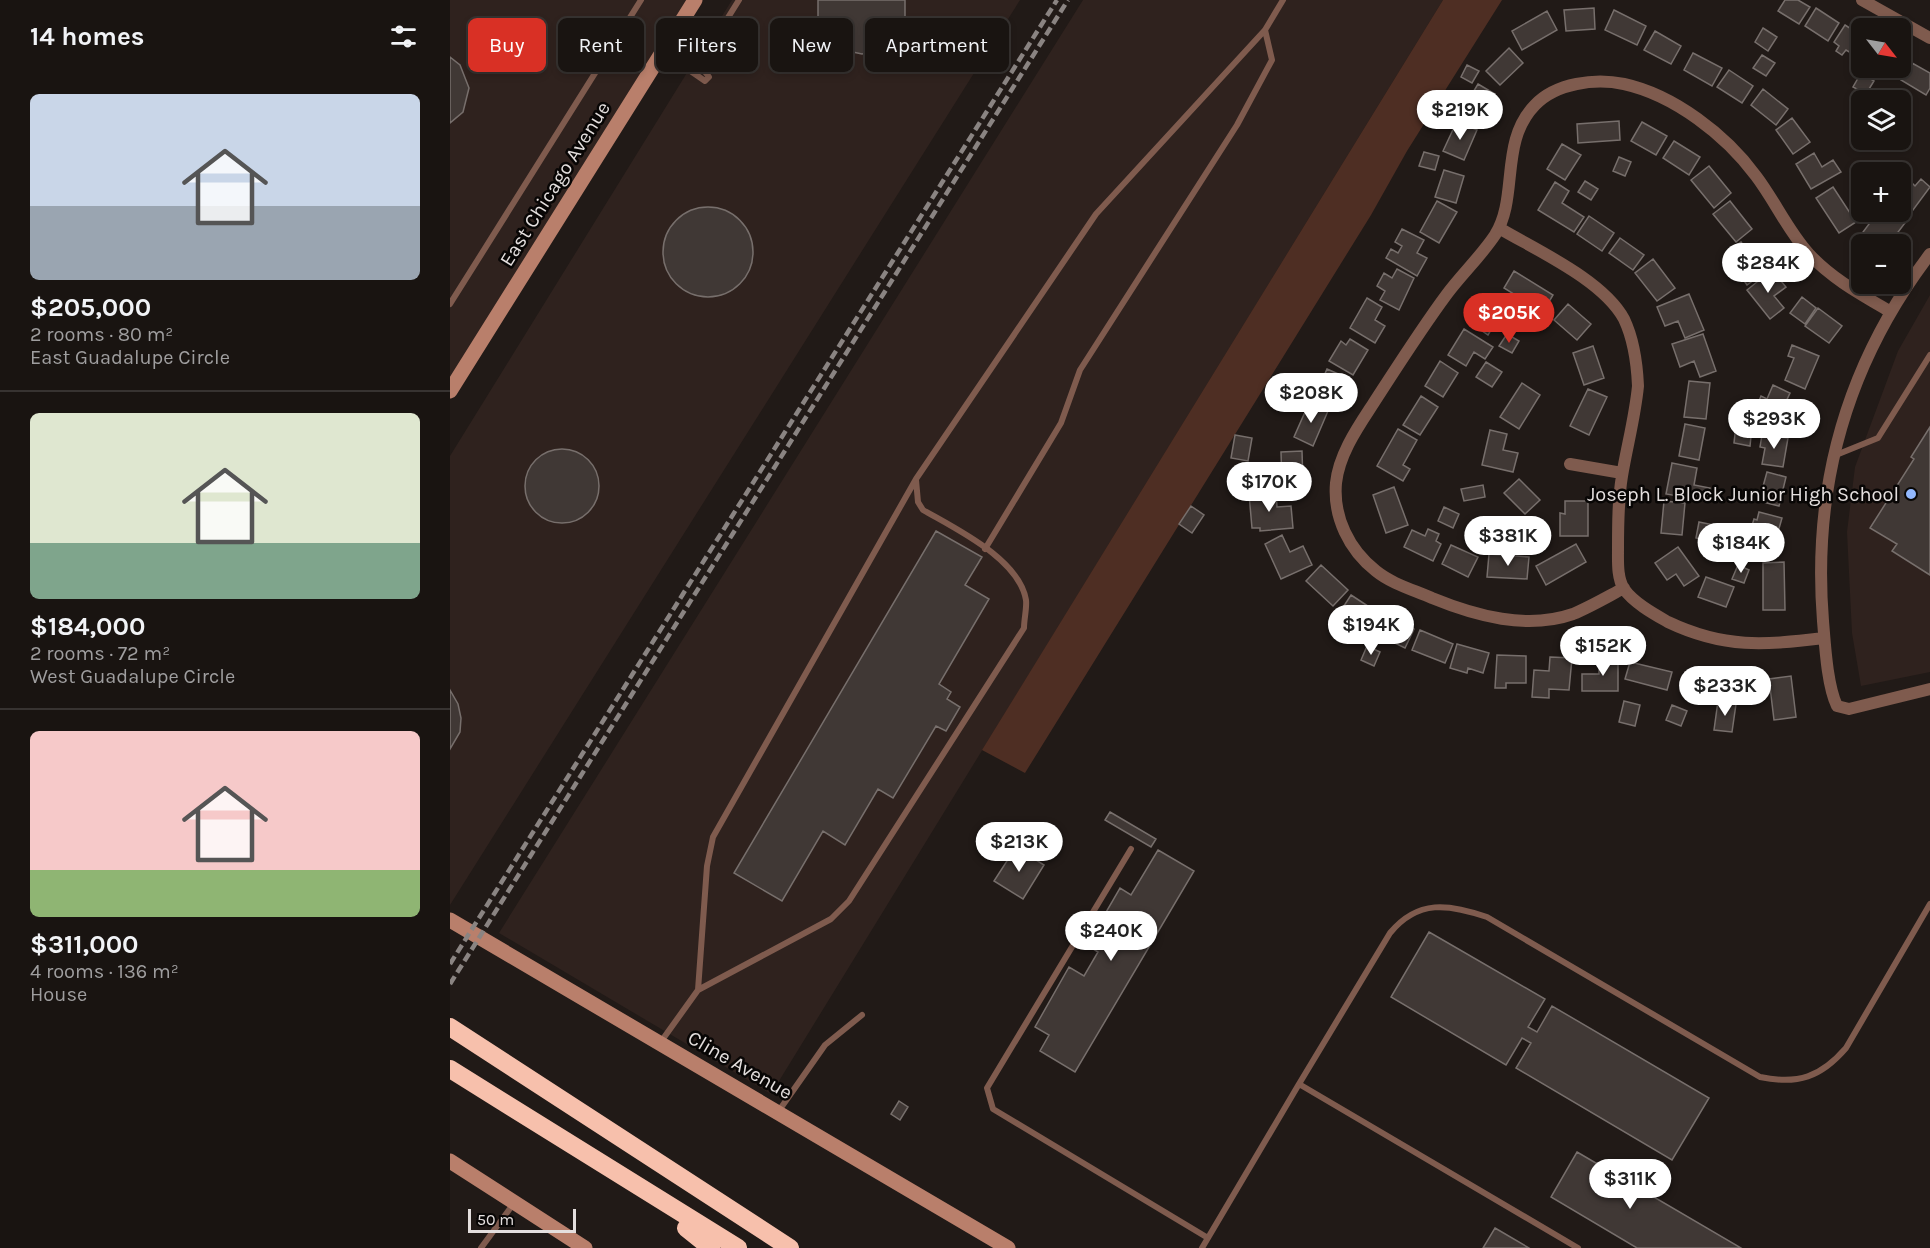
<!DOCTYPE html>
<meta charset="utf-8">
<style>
body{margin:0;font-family:Karla,sans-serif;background:#26211f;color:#f1f3f6;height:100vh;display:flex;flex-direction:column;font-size:22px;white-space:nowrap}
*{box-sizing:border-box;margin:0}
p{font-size:20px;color:#9f9e9f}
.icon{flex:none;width:33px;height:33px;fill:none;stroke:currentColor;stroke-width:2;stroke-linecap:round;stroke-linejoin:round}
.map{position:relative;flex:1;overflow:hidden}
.drawer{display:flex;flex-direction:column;background:#191411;width:450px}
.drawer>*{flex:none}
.guide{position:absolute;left:18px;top:18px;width:570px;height:54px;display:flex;gap:12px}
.needle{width:39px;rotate:121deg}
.fabs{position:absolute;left:1401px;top:18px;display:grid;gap:12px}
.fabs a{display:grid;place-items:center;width:60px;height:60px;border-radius:9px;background:#191411;box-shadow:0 3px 9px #0003,0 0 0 2px #373331;font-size:30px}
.scale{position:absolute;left:18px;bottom:15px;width:108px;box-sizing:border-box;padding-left:6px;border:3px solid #e4dfde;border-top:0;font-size:16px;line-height:21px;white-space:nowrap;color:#e4dfde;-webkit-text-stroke:4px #080605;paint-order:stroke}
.price{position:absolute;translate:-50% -51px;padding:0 14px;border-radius:21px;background:#fff;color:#222;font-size:20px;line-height:39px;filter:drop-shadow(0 2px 3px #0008)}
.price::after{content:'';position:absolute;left:50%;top:36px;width:18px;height:14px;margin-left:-9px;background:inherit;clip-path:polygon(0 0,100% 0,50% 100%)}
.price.current{background:#d93025;color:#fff}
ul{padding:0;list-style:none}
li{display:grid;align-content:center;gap:12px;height:318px;padding:0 30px}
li+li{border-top:2px solid #373331}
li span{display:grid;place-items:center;height:186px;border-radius:9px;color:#555}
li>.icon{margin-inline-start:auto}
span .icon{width:108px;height:108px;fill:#fffc;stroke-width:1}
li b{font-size:26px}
h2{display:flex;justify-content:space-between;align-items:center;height:72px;padding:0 30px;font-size:26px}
.tag{padding:0 21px;border-radius:9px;background:#191411;box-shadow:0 3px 9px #0003,0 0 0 2px #373331;font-size:21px;line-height:54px}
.tag.current{background:#d93025;color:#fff}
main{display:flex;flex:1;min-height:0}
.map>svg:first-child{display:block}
.built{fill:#2f221e}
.green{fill:#4e2e23}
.building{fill:#403835;stroke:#776f6c;stroke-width:1.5}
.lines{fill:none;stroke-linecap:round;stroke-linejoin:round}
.service{stroke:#7f5b4e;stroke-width:6}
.minor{stroke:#7f5b4e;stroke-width:12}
.secondary{stroke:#b97f6b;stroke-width:15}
.motorway{stroke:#f7c0ac;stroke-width:18}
.rail{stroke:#8a8482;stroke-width:4.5;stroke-dasharray:9 4.5;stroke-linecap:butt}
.poi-dot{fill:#92b7fd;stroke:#080605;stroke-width:2}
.labels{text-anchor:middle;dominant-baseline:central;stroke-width:5;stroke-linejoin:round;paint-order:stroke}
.street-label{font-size:20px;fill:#e4dfde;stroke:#080605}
.poi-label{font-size:20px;fill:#e4dfde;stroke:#080605;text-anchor:end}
</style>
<main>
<section class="drawer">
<h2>14 homes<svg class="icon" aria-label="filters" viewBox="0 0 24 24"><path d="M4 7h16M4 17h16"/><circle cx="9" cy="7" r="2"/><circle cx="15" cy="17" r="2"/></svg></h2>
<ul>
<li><span style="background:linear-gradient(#c9d6e8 60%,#9aa5b1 0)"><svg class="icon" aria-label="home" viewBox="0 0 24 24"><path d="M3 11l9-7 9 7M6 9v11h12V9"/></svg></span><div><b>$205,000</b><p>2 rooms · 80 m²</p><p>East Guadalupe Circle</p></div></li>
<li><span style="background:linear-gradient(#dfe7d0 70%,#7fa58c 0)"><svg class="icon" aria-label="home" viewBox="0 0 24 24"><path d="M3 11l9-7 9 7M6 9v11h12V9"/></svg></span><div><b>$184,000</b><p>2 rooms · 72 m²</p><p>West Guadalupe Circle</p></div></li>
<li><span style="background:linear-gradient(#f6c9c9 75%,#8fb573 0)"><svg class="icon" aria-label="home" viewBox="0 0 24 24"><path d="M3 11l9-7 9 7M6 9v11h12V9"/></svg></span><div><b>$311,000</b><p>4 rooms · 136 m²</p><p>House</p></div></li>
</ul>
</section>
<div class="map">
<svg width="1480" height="1248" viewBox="0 0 1480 1248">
<rect width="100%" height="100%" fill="#211a17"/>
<path class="built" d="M0,0H245L0,391Z
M282,0H570L0,905V456Z
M633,0H993L321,1094L49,933Z
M1480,295V672L1411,686L1402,633L1397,532L1405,467L1448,351Z"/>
<path class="green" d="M993,0H1052L957,151L921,215L575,773L532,750Z"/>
<path class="building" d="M368,0H455V20L449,34L439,44L426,51L412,54L398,51L385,45L374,34L368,20Z
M1335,0H1348L1360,7L1349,24L1328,11Z
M1144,8L1145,29L1116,31L1114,10Z
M1366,8L1389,23L1378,41L1355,26Z
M1164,10L1196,26L1187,45L1155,30Z
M1097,11L1107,30L1072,50L1062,31Z
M1395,25L1412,36V52L1408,57L1396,50L1392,55L1386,51L1389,46L1384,42Z
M1313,28L1327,37L1318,51L1305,42Z
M1205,31L1231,46L1221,64L1194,50Z
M1059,48L1073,63L1050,85L1036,71Z
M1243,53L1272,68L1262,86L1234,70Z
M1312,55L1325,63L1316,76L1303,68Z
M0,57L10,65L19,88L13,112L0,123Z
M1450,58L1457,61L1446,78L1429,68H1450Z
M1462,63L1480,73V88L1476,95L1451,80Z
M1017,65L1029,71L1022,83L1011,77Z
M1279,70L1303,86L1292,103L1267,87Z
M1411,73L1424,81L1416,94L1403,87Z
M1028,84L1045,94L1030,119L1013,109Z
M1313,89L1338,109L1326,125L1301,105Z
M989,107L1003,114L995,128L982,121Z
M1342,118L1360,142L1343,154L1326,130Z
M1007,121L1027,130L1014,160L993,151Z
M1169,121L1170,140L1128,143L1127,124Z
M1192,122L1217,136L1206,155L1181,141Z
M1224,141L1250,157L1239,175L1213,158Z
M1112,144L1131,155L1115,180L1097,169Z
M974,152L989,156L985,170L969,166Z
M1364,153L1372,167L1383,160L1391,172L1361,189L1346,164Z
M1169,157L1181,162L1175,176L1163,171Z
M1259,166L1281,193L1264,208L1241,180Z
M994,170L1014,176L1006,203L985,197Z
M1458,179L1465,186L1471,179L1480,187L1463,210L1450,199V188Z
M1135,181L1148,189L1141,200L1128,192Z
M1105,182L1119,191L1112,203L1134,217L1124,232L1088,210Z
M1383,187L1406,222L1389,233L1366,198Z
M987,201L1007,212L989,243L970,232Z
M1280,201L1302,229L1286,242L1263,214Z
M213 252a45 45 0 1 1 90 0a45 45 0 1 1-90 0Z
M1428,212H1448L1458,219L1439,244H1413L1419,236L1413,232Z
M1139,216L1164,233L1152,251L1127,234Z
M952,229L974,240L967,253L977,258L967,276L936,258L941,249L948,253L952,246L945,242Z
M1170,238L1194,255L1183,270L1159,253Z
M1291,242L1301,256L1311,249L1323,266L1297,285L1275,254Z
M1203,259L1225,288L1207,301L1185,273Z
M947,269L964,278L949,310L930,300L935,291L927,286L934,273L942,278Z
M1322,270L1336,287L1324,296L1334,308L1320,319L1297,290Z
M1064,271L1103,295L1093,312L1054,288Z
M1239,294L1254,330L1235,338L1228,321L1215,326L1207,307Z
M1039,297L1055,307L1038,335L1022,324Z
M1352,297L1366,308L1355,324L1340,313Z
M917,298L932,307L925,320L935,326L925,343L900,328Z
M1118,304L1141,324L1127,340L1104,320Z
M1368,308L1392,326L1379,343L1355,326Z
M1014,329L1043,347L1035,359L1024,352L1016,366L998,355Z
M1057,334L1069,341L1062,353L1049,346Z
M1253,334L1266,371L1250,377L1244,361L1230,367L1222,344Z
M900,339L918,350L903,375L879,361L891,341L896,345Z
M1342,345L1369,356L1355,389L1335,380L1344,358L1338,356Z
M1143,346L1154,378L1134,385L1123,353Z
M990,361L1008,373L993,397L975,386Z
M1036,362L1052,372L1042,387L1026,377Z
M877,369L895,377L882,407L864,399Z
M1239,381L1260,383L1256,419L1234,417Z
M1072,383L1090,395L1069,429L1050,417Z
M1323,385L1340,393L1334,406L1345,411L1338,429L1303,415L1311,396L1317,399Z
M1138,389L1157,397L1139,435L1120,426Z
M971,396L988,407L970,435L953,425Z
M859,403L878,411L863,446L844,437Z
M1235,424L1255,428L1249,460L1229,456Z
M1286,425L1302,427L1300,446L1284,443Z
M1480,427V575L1442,551L1447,544L1420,528L1464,459L1461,457Z
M948,429L967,440L953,465L960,469L953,481L927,466Z
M1040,430L1057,434L1053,450L1068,453L1063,472L1032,465Z
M785,435L802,438L798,461L781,458Z
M1312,435L1338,438L1333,467L1312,464L1315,448L1310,447Z
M75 486a37 37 0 1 1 74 0a37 37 0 1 1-74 0Z
M852,451L853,483L832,484L831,452Z
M1222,463L1247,468L1244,485L1260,488L1257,501L1216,494Z
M1317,472L1336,477L1329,506L1309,501Z
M1069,479L1090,500L1075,514L1054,493Z
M1033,485L1035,497L1014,501L1011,489Z
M944,487L958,525L936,533L923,495Z
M826,492L827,507L841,506L843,528L810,531V528H802L799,494Z
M1115,501H1138V536H1110V513L1115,514Z
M1214,501L1235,503L1232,535L1211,533Z
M741,506L754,515L742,533L729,524Z
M994,507L1009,514L1003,528L988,521Z
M1309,512L1332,518L1324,546L1298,539L1304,519L1307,520Z
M1249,522L1264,525L1261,541L1246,538Z
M1031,524L1046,531L1038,546L1023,539Z
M978,529L989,534L986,541L991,544L983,561L954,547L962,530L975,536Z
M486,531L532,557L515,585L539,599L489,684L501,692L497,699L510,707L496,731L486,726L443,798L428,789L395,845L373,831L332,901L284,873Z
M832,535L840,552L853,546L862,565L831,579L815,544Z
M1126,544L1136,562L1096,585L1086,566Z
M1001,545L1028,557L1018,577L992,564Z
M1228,547L1249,576L1234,586L1226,574L1217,580L1205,563Z
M1039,554L1079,557L1077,579L1037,577Z
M1334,562L1335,610H1313V563Z
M871,565L898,590L883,606L856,581Z
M1288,565L1299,570L1294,583L1282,579Z
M1256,577L1284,587L1276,607L1248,597Z
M901,595L927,612L917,629L890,612Z
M938,616L964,629L955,648L928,635Z
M970,630L1003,644L995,663L962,650Z
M1007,644L1039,653L1033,673L1018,668L1017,673L1000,668Z
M917,646L930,652L924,666L911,660Z
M1047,655L1076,656V683H1056V688H1045Z
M1100,657L1122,658L1119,690L1099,689V698L1082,697L1084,670L1099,671Z
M1149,658H1168V691H1132V674H1149Z
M1180,662L1222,672L1217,690L1175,679Z
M1235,672L1266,680L1261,699L1230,691Z
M1341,676L1346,717L1324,720L1319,679Z
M1305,678L1307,699L1277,701L1275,681Z
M0,690L8,704L11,718L10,732L0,749Z
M1174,701L1190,705L1185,726L1169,722Z
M1268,701L1286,704L1282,732L1264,730Z
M1222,705L1237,711L1231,726L1216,720Z
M660,812L706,839L701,847L655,820Z
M566,847L594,865L573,899L544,881Z
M708,850L744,871L625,1072L590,1051L599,1035L585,1027L619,967L634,976L648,952L637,945L670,888L681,895Z
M979,932L1095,999L1078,1027L1087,1032L1102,1006L1259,1098L1222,1160L1066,1068L1081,1043L1072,1038L1056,1065L941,997Z
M449,1101L458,1107L450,1120L441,1114Z
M1127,1152L1291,1248H1187L1101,1197Z
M1045,1228L1079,1248H1033Z"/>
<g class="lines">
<path class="service" d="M213,52L255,81L259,77L249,64L289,0
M0,304L191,0
M1386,455L1428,438L1480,355
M535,549L611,423L630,370L787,125L822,60L815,30
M681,849L537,1088L543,1109L758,1238
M248,990L381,919L399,901L574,628C574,619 577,608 576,600C569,559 506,529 473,510L468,502L466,480
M210,1043L248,990L257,866L263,837L466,479L646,214L815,30L833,0
M849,1084L940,933C968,899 999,904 1037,917L1310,1077C1348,1085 1371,1077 1396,1048L1480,904
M328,1112L375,1045L412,1015
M31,1248L64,1203
M752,1248L849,1084L1128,1248"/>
<path class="minor" d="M1412,0L1480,38
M1049,228C1086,250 1153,280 1174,319C1184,340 1187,363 1188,386C1185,417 1177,446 1172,476C1168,500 1168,524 1168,549C1168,562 1167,578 1174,589C1184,603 1204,614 1218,622C1275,649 1314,645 1374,638
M1480,254C1397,363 1362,484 1373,621C1375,644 1377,685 1387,706L1399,709L1480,689
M1120,464L1172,473
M1174,588C1157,597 1140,607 1123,614C1077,630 1026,616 982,598C964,590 942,584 926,571C899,550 883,517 886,483C889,454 908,427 923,404C947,367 971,329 997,294C1012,274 1031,256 1045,235C1069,197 1049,142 1085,105C1106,83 1145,78 1174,84C1224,95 1276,135 1306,176C1325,201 1338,231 1359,254C1382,279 1412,295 1441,312"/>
<path class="secondary" d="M0,391L245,0
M0,920L558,1248
M0,1161L135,1248"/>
<path class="motorway" d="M0,1027L340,1248
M0,1069L288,1248
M236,1228L261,1248"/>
<path class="rail" d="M0,964L607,0
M0,984L618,0"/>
</g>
<circle class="poi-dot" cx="1461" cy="494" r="6"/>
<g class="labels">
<g class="street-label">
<text transform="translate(105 184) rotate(-58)">East Chicago Avenue</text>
<text transform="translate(290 1065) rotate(30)">Cline Avenue</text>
</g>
<g class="poi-label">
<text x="1449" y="494">Joseph L. Block Junior High School</text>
</g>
</g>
</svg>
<div class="fabs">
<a><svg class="needle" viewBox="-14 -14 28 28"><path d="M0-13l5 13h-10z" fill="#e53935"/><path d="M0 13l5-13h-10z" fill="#9f9e9f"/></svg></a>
<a><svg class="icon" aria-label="layers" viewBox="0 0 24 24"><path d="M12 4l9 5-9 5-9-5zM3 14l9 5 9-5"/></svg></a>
<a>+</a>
<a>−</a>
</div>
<div class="scale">50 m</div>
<b class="price" style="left:1010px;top:141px">$219K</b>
<b class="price" style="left:1318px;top:294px">$284K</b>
<b class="price current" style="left:1059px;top:344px">$205K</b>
<b class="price" style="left:861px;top:424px">$208K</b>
<b class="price" style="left:1324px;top:450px">$293K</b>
<b class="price" style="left:819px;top:513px">$170K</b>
<b class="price" style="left:1058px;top:567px">$381K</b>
<b class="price" style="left:1291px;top:574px">$184K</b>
<b class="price" style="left:921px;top:656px">$194K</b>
<b class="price" style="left:1153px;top:677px">$152K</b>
<b class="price" style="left:1275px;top:717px">$233K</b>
<b class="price" style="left:569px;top:873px">$213K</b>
<b class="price" style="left:661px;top:962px">$240K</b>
<b class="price" style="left:1180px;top:1210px">$311K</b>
<div class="guide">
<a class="tag current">Buy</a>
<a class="tag">Rent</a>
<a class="tag">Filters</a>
<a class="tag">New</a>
<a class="tag">Apartment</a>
</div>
</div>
</main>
